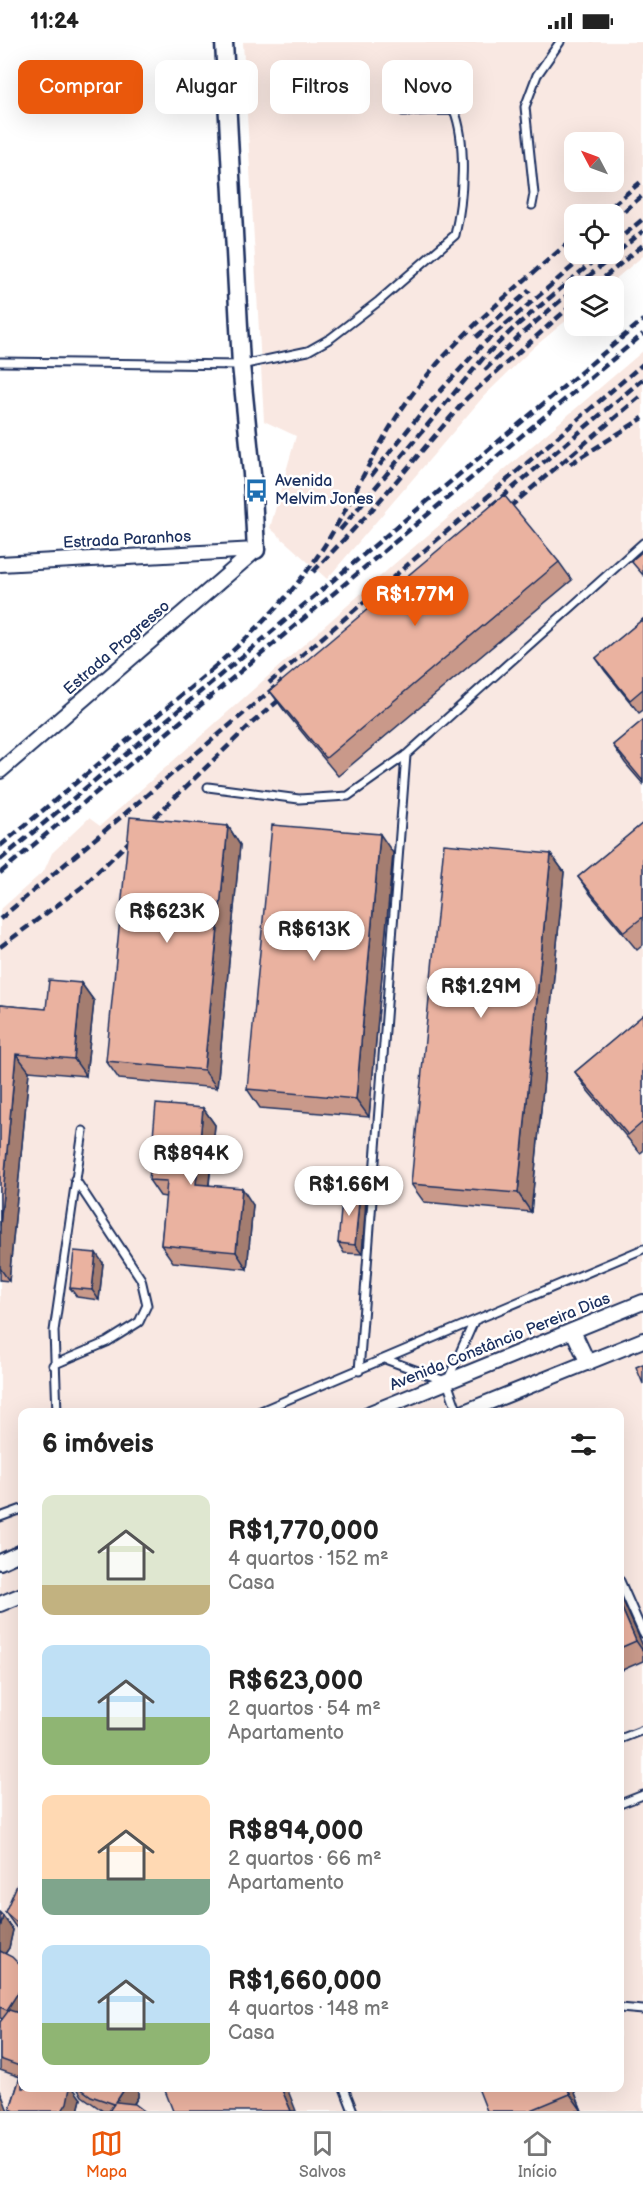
<!DOCTYPE html>
<html lang="pt">
<meta charset="utf-8">
<style>
body{margin:0;font-family:"Balsamiq Sans",sans-serif;background:#f6f6f6;color:#222;height:100vh;display:flex;flex-direction:column;font-size:22px;white-space:nowrap}
*{box-sizing:border-box;margin:0}
p{font-size:20px;color:#767676}
.icon{flex:none;width:33px;height:33px;fill:none;stroke:currentColor;stroke-width:2;stroke-linecap:round;stroke-linejoin:round}
.map{position:relative;flex:1;overflow:hidden}
.side{position:absolute;left:18px;top:1366px;width:606px;height:684px;display:flex;flex-direction:column;background:#fff;border-radius:12px;box-shadow:0 6px 24px #0002}
.side>*{flex:none}
.guide{position:absolute;left:18px;top:18px;width:608px;height:54px;display:flex;gap:12px}
.needle{width:39px;rotate:311deg}
.tools{position:absolute;left:564px;top:90px;display:grid;gap:12px}
.tools a{display:grid;place-items:center;width:60px;height:60px;border-radius:12px;background:#fff;box-shadow:0 6px 24px #0002;font-size:30px}
.price{position:absolute;translate:-50% -51px;padding:0 14px;border-radius:21px;background:#fff;color:#222;font-size:20px;line-height:39px;filter:drop-shadow(0 2px 3px #0008)}
.price::after{content:'';position:absolute;left:50%;top:36px;width:18px;height:14px;margin-left:-9px;background:inherit;clip-path:polygon(0 0,100% 0,50% 100%)}
.price.active{background:#ea580c;color:#fff}
ul{padding:0;list-style:none}
li{display:flex;align-items:center;gap:18px;height:150px;padding:0 24px}
li span{display:grid;place-items:center;flex:none;width:168px;height:120px;border-radius:12px;color:#555}
li>.icon{margin-inline-start:auto}
span .icon{width:72px;height:72px;fill:#fffc;stroke-width:1}
li b{font-size:26px}
h2{display:flex;justify-content:space-between;align-items:center;height:72px;padding:0 24px;font-size:26px}
.tag{padding:0 21px;border-radius:12px;background:#fff;box-shadow:0 6px 24px #0002;font-size:21px;line-height:54px}
.tag.active{background:#ea580c;color:#fff}
.status{display:flex;justify-content:space-between;align-items:center;height:42px;padding:0 30px;background:#fff;direction:ltr}
.status svg{height:16px;fill:currentColor}
.menu{display:flex;justify-content:space-around;align-items:center;height:84px;border-top:2px solid #e0e0e0;background:#fff;font-size:16px;color:#767676}
.menu a{display:grid;justify-items:center;gap:3px}
.menu .active{color:#ea580c}
.map>svg:first-child{display:block}
.built{fill:#f9e8e2;fill-rule:evenodd}
.lines{fill:none;stroke-linecap:round;stroke-linejoin:round}
.service-casing{stroke:#1b2f5e;stroke-width:11}
.minor-casing{stroke:#1b2f5e;stroke-width:18}
.tertiary-casing{stroke:#1b2f5e;stroke-width:21}
.service{stroke:#fff;stroke-width:7}
.minor{stroke:#fff;stroke-width:14}
.tertiary{stroke:#fff;stroke-width:16}
.rail{stroke:#1b2f5e;stroke-width:4.5;stroke-dasharray:9 4.5;stroke-linecap:butt}
.wall{fill:#c9998a;stroke:#1b2f5e;stroke-width:1.5}
.shaded-wall{fill:#a47d70;stroke:#1b2f5e;stroke-width:1.5}
.building{fill:#eab2a0;stroke:#1b2f5e;stroke-width:1.5}
.labels{text-anchor:middle;dominant-baseline:central;stroke-width:5;stroke-linejoin:round;paint-order:stroke}
.poi-label{font-size:16px;fill:#1b2f5e;stroke:#fff;text-anchor:start}
.street-label{font-size:16px;fill:#1b2f5e;stroke:#fff}
</style>
<div class="status"><b>11:24</b><svg viewBox="0 0 49 12"><path d="M0 12V9h3v3zM5 12V6h3v6zM10 12V3h3v9zM15 12V0h3v12zM26 1h20v11H26zM47 4h2v5h-2z"/></svg></div>
<div class="map">
<svg width="643" height="2069" viewBox="0 0 643 2069">
<rect width="100%" height="100%" fill="#fff"/>
<filter id="ink" filterUnits="userSpaceOnUse"><feTurbulence type="fractalNoise" baseFrequency=".0167" numOctaves="2"/><feDisplacementMap in="SourceGraphic" scale="12" xChannelSelector="R" yChannelSelector="G"/><feConvolveMatrix kernelMatrix="1 2 1 2 8 2 1 2 1" color-interpolation-filters="sRGB"/></filter>
<g filter="url(#ink)">
<path class="built" d="M243,0H643V214L607,244H574V272L533,306L484,354L327,537L270,486L296,394L264,379ZM574,100H614V140H574ZM574,172H614V212H574Z
M643,309V2069H0V868L44,829L52,811L89,776L100,784L393,523ZM22,1371H620V2046H22Z"/>
<g class="lines">
<defs>
<path id="service" d="M532,163L534,152L525,65L537,33L560,0
M0,320L241,323L308,309L331,296L379,259L455,193C463,159 467,100 454,68L403,69
M208,745L299,757L348,754L406,713L643,501
M385,1317L445,1339
M53,1323L107,1300L139,1280L147,1263L141,1237L75,1137
M359,1329L406,713
M57,1371L54,1289L83,1089
M256,1371L643,1207
M458,1371L447,1340L474,1279
M0,1475L22,1467
M620,1539L643,1591
M620,1697L643,1688
M620,1762L643,1753
M620,1966L643,1968
M344,2046L353,2069"/>
<path id="minor" d="M0,522L256,508
M0,729L256,508
M573,1289L588,1321
M370,1371L643,1260
M462,1371L643,1298
M0,1520L22,1510
M0,1562L22,1553"/>
<path id="tertiary" d="M224,0L241,323L252,432L256,508"/>
</defs>
<use href="#service" class="service-casing"/>
<use href="#minor" class="minor-casing"/>
<use href="#tertiary" class="tertiary-casing"/>
<use href="#service" class="service"/>
<use href="#minor" class="minor"/>
<use href="#tertiary" class="tertiary"/>
<path class="rail" d="M602,172L643,138
M614,178L643,153
M614,201L643,177
M577,244L643,189
M594,244L643,203
M476,295L530,248
M485,328L518,295L574,247
M570,422L643,376
M371,434L426,365L483,302L587,212
M491,464L643,337
M499,474L643,352
M340,488L485,314L515,285L602,212
M313,530L370,470L467,356L574,261
M212,627C255,590 295,550 325,503C356,453 378,397 414,350C459,291 518,244 574,196
M269,641L643,322
M0,804L219,622
M0,818L643,278
M0,831L643,292
M0,877L282,639
M0,905L82,845L252,681L290,649"/>
</g>
<path class="wall" d="M559,520L572,538L338,734L283,667L270,649Z
M643,577V668L639,671L605,629L596,616Z
M643,678V742L625,721L613,703Z
M643,781V903L637,908L591,853L578,835Z
M228,784L240,803L217,1046L119,1037L106,1019Z
M393,811L369,1075L260,1066L247,1047Z
M551,812L564,830L531,1170L424,1160L411,1142Z
M81,941L94,959L86,1034L29,1029L9,1239L0,1238V963L46,967Z
M643,973V1109L640,1111L588,1049L575,1030Z
M203,1066L215,1083L209,1143L253,1163L247,1227L173,1220L161,1203L166,1155L160,1154L149,1138Z
M366,1158L362,1212L344,1211L338,1201Z
M103,1221L99,1258L77,1255L70,1246Z
M620,1552L643,1604V1619L620,1629Z
M22,1841V1891L15,1884L5,1870Z
M0,1871L13,1888L9,1906L5,1912L22,1925V2046L81,2057L78,2069H11L10,2067L20,2035L0,2028V1980L3,1977L0,1976Z
M77,2046H138V2055L134,2062L144,2069H103L82,2054Z
M573,2046L582,2069H487Z"/>
<path class="shaded-wall" d="M228,784L240,803L217,1046L204,1028Z
M380,792L393,811L369,1075L356,1057Z
M551,812L564,830L531,1170L518,1151Z
M81,941L94,959L86,1034L74,1017Z
M16,1012L29,1029L9,1239L0,1226V1184Z
M203,1066L215,1083L207,1159L196,1142Z
M242,1146L253,1163L247,1227L236,1210Z
M360,1149L366,1158L362,1212L355,1203Z
M96,1211L103,1221L99,1258L92,1248Z
M620,1552L643,1604V1609L636,1599L620,1562Z
M3,1874L13,1888L9,1906L0,1919V1886Z
M22,1939V1974L17,1982L7,1968Z
M70,2046H73L81,2057L78,2069H62Z
M125,2046H138V2055L129,2069L116,2060Z
M281,2046H287L296,2069H291Z
M567,2046H573L582,2069L570,2052Z
M0,2048L8,2069H3L0,2062Z"/>
<path class="building" d="M504,453L559,520L326,716L270,649Z
M643,509V533L631,519Z
M643,577V647L630,658L596,616Z
M643,678V739L613,703Z
M130,775L228,784L204,1028L106,1019Z
M643,781V875L624,890L578,835Z
M272,783L380,792L356,1057L247,1047Z
M444,802L551,812L518,1151L411,1142Z
M49,938L81,941L74,1017L16,1012L0,1184V963L46,967Z
M643,973V1080L628,1093L575,1030Z
M156,1062L203,1066L196,1142L242,1146L236,1210L161,1203L167,1139L149,1138Z
M343,1147L360,1149L355,1203L338,1201Z
M74,1209L96,1211L92,1248L70,1246Z
M643,1322V1342L636,1325Z
M620,1562L636,1599L620,1606Z
M22,1841V1885L5,1870L17,1843Z
M0,1871L3,1874L0,1886Z
M0,1909L12,1915L22,1925V1939L21,1946L7,1968L0,1965Z
M9,1968L22,1972V2025L0,2017V1980Z
M22,2029V2046H70L67,2061L62,2069H15L10,2067Z
M80,2046H125L116,2060L135,2062L144,2069H109L114,2062L91,2054Z
M164,2046H281L291,2069H173Z
M478,2046H567L570,2052L529,2069H487Z"/>
</g>
<defs>
<symbol id="bus-bare" viewBox="-9 -9 18 18"><path d="M-5-6H5V4H4V6H2V4H-2V6H-4V4H-5ZM-3.5-4V0h7V-4ZM-3.5 1.2v1.5H-2V1.2ZM2 1.2v1.5H3.5V1.2Z" fill="#1f6fb2" stroke="#fff" stroke-width="2.5" paint-order="stroke"/></symbol>
</defs>
<g fill-rule="evenodd">
<use href="#bus-bare" x="240" y="432" width="33" height="33"/>
</g>
<g class="labels">
<g class="poi-label">
<text x="275" y="439">Avenida<tspan x="275" dy="18">Melvim Jones</tspan></text>
</g>
<g class="street-label">
<text transform="translate(127 498) rotate(-3)">Estrada Paranhos</text>
<text transform="translate(117 606) rotate(-41)">Estrada Progresso</text>
<text transform="translate(500 1300) rotate(-22)">Avenida Constâncio Pereira Dias</text>
</g>
</g>
</svg>
<div class="tools">
<a><svg class="needle" viewBox="-14 -14 28 28"><path d="M0-13l5 13h-10z" fill="#e53935"/><path d="M0 13l5-13h-10z" fill="#767676"/></svg></a>
<a><svg class="icon" aria-label="locate" viewBox="0 0 24 24"><circle cx="12" cy="12" r="6"/><path d="M12 2v4M12 18v4M2 12h4M18 12h4"/></svg></a>
<a><svg class="icon" aria-label="layers" viewBox="0 0 24 24"><path d="M12 4l9 5-9 5-9-5zM3 14l9 5 9-5"/></svg></a>
</div>
<b class="price active" style="left:415px;top:585px">R$1.77M</b>
<b class="price" style="left:167px;top:902px">R$623K</b>
<b class="price" style="left:314px;top:920px">R$613K</b>
<b class="price" style="left:481px;top:977px">R$1.29M</b>
<b class="price" style="left:191px;top:1144px">R$894K</b>
<b class="price" style="left:349px;top:1175px">R$1.66M</b>
<div class="guide">
<a class="tag active">Comprar</a>
<a class="tag">Alugar</a>
<a class="tag">Filtros</a>
<a class="tag">Novo</a>
</div>
<section class="side">
<h2>6 imóveis<svg class="icon" aria-label="filters" viewBox="0 0 24 24"><path d="M4 7h16M4 17h16"/><circle cx="9" cy="7" r="2"/><circle cx="15" cy="17" r="2"/></svg></h2>
<ul>
<li><span style="background:linear-gradient(#dfe7d0 75%,#c2b280 0)"><svg class="icon" aria-label="home" viewBox="0 0 24 24"><path d="M3 11l9-7 9 7M6 9v11h12V9"/></svg></span><div><b>R$1,770,000</b><p>4 quartos · 152 m²</p><p>Casa</p></div></li>
<li><span style="background:linear-gradient(#bfe0f5 60%,#8fb573 0)"><svg class="icon" aria-label="home" viewBox="0 0 24 24"><path d="M3 11l9-7 9 7M6 9v11h12V9"/></svg></span><div><b>R$623,000</b><p>2 quartos · 54 m²</p><p>Apartamento</p></div></li>
<li><span style="background:linear-gradient(#ffd9b3 70%,#7fa58c 0)"><svg class="icon" aria-label="home" viewBox="0 0 24 24"><path d="M3 11l9-7 9 7M6 9v11h12V9"/></svg></span><div><b>R$894,000</b><p>2 quartos · 66 m²</p><p>Apartamento</p></div></li>
<li><span style="background:linear-gradient(#bfe0f5 65%,#8fb573 0)"><svg class="icon" aria-label="home" viewBox="0 0 24 24"><path d="M3 11l9-7 9 7M6 9v11h12V9"/></svg></span><div><b>R$1,660,000</b><p>4 quartos · 148 m²</p><p>Casa</p></div></li>
</ul>
</section>
</div>
<nav class="menu">
<a class="active"><svg class="icon" aria-label="map" viewBox="0 0 24 24"><path d="M3 6l6-2 6 2 6-2v14l-6 2-6-2-6 2zM9 4v14M15 6v14"/></svg>Mapa</a>
<a><svg class="icon" aria-label="saved" viewBox="0 0 24 24"><path d="M7 4h10v16l-5-4-5 4z"/></svg>Salvos</a>
<a><svg class="icon" aria-label="home" viewBox="0 0 24 24"><path d="M3 11l9-7 9 7M6 9v11h12V9"/></svg>Início</a>
</nav>
